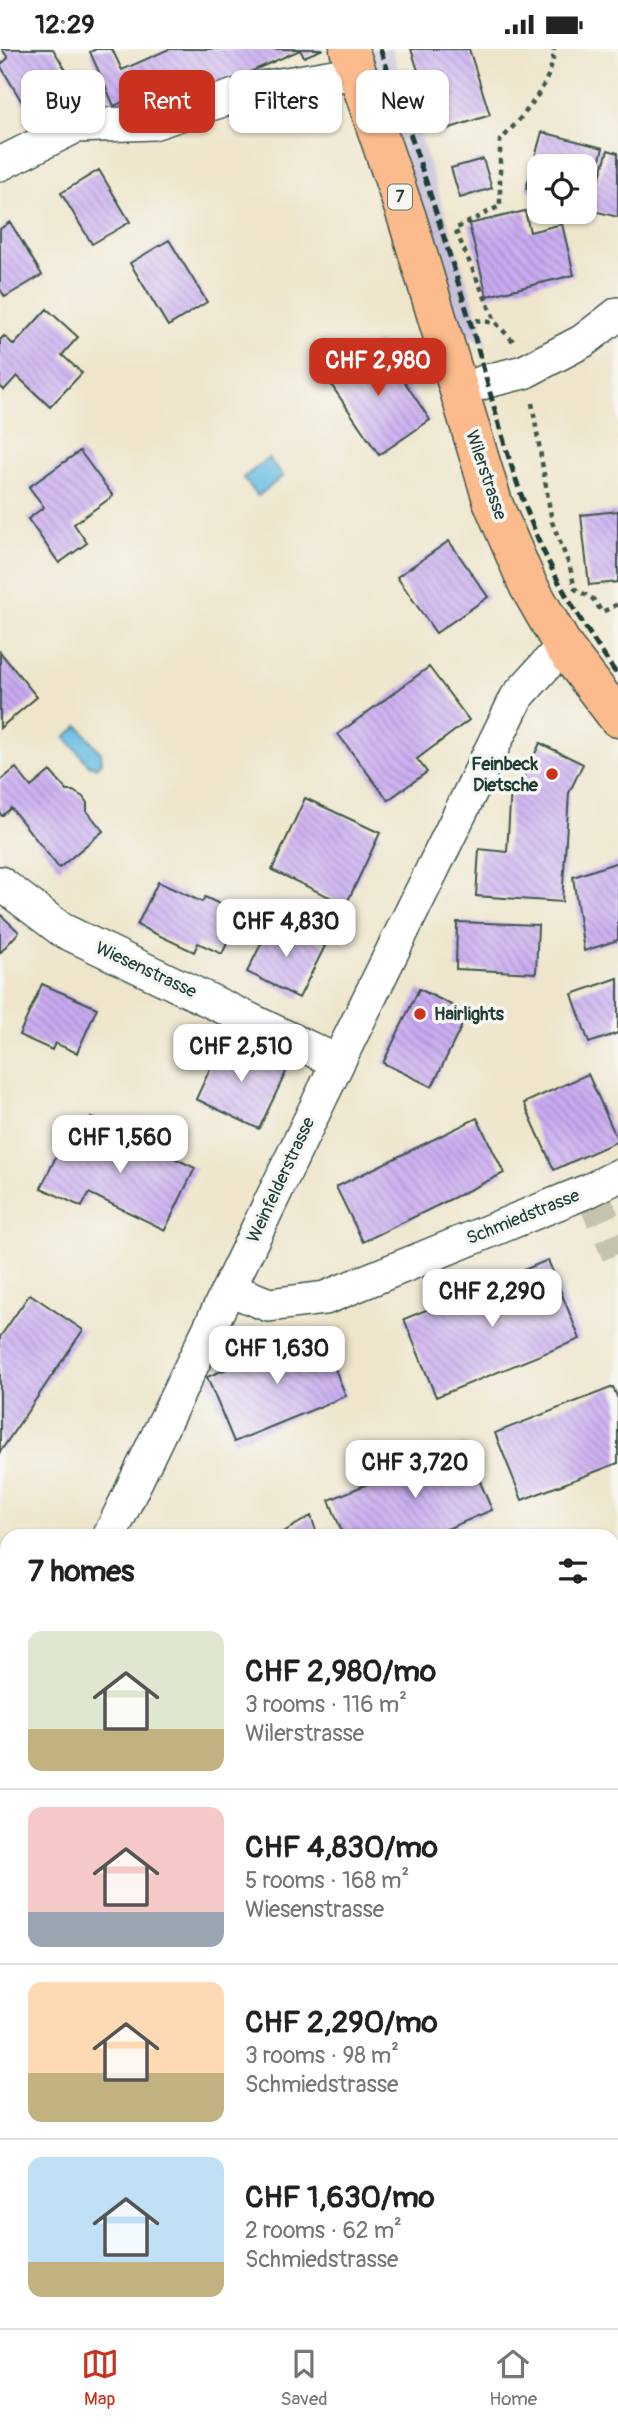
<!DOCTYPE html>
<meta charset="utf-8">
<style>
body{margin:0;font-family:Pangolin,sans-serif;background:#f2f2f2;color:#222;height:100vh;display:flex;flex-direction:column;font-size:26px;white-space:nowrap}
*{box-sizing:border-box;margin:0}
p{font-size:23px;color:#767676}
.icon{flex:none;width:38px;height:38px;fill:none;stroke:currentColor;stroke-width:2;stroke-linecap:round;stroke-linejoin:round}
.map{position:relative;flex:1;overflow:hidden}
.side{position:absolute;left:0px;top:1480px;width:620px;height:800px;display:flex;flex-direction:column;background:#fff;border-radius:21px 21px 0 0;box-shadow:0 2px 5px #0004}
.side>*{flex:none}
.top-card{position:absolute;left:21px;top:21px;width:578px;height:63px;display:flex;gap:14px}
.fabs{position:absolute;left:527px;top:105px;display:grid;gap:14px}
.fabs a{display:grid;place-items:center;width:70px;height:70px;border-radius:14px;background:#fff;box-shadow:0 2px 5px #0004;font-size:35px}
.price{position:absolute;translate:-50% -60px;padding:0 16px;border-radius:14px;background:#fff;color:#222;font-size:23px;line-height:46px;filter:drop-shadow(0 2px 4px #0008)}
.price::after{content:'';position:absolute;left:50%;top:42px;width:21px;height:16px;margin-left:-10px;background:inherit;clip-path:polygon(0 0,100% 0,50% 100%)}
.price.current{background:#c8321e;color:#fff}
ul{padding:0;list-style:none}
li{display:flex;align-items:center;gap:21px;height:175px;padding:0 28px}
li+li{border-top:2px solid #e0e0e0}
li span{display:grid;place-items:center;flex:none;width:196px;height:140px;border-radius:14px;color:#555}
li>.icon{margin-inline-start:auto}
span .icon{width:84px;height:84px;fill:#fffc;stroke-width:1}
li b{font-size:30px}
h2{display:flex;justify-content:space-between;align-items:center;height:84px;padding:0 28px;font-size:30px}
.pill{padding:0 24px;border-radius:14px;background:#fff;box-shadow:0 2px 5px #0004;font-size:24px;line-height:63px}
.pill.current{background:#c8321e;color:#fff}
.status{display:flex;justify-content:space-between;align-items:center;height:49px;padding:0 35px;background:#fff;direction:ltr}
.status svg{height:19px;fill:currentColor}
.tab-bar{display:flex;justify-content:space-around;align-items:center;height:98px;border-top:2px solid #e0e0e0;background:#fff;font-size:19px;color:#767676}
.tab-bar a{display:grid;justify-items:center;gap:4px}
.tab-bar .current{color:#c8321e}
.map>svg:first-child{display:block}
.railway{fill:#c7c0d9}
.cemetery{fill:url(#cemetery-stones);stroke:#56845a;stroke-width:2}
.park{fill:url(#park-crowns);stroke:#56845a;stroke-width:2}
.water{fill:#66bce3;stroke:#427c8c;stroke-width:2}
.lines{fill:none;stroke-linecap:round;stroke-linejoin:round}
.river{stroke:#66bce3;stroke-width:61}
.building{fill:url(#building-back-hatch)}
.minor-tunnel{stroke:#c5c3ad;stroke-width:33;stroke-dasharray:33 17;stroke-linecap:butt}
.minor-casing{stroke:#3e564b;stroke-width:36}
.major-casing{stroke:#3e564b;stroke-width:41}
.path{stroke:#3e564b;stroke-width:4.5;stroke-dasharray:5 5;stroke-linecap:butt}
.minor{stroke:#fff;stroke-width:33}
.major{stroke:#fbbb8c;stroke-width:38}
.rail{stroke:#1f3d34;stroke-width:5;stroke-dasharray:10 5;stroke-linecap:butt}
.poi-dot{fill:#c8321e;stroke:#f6f6f2;stroke-width:2.5}
.labels{text-anchor:middle;dominant-baseline:central;stroke-width:7;stroke-linejoin:round;paint-order:stroke}
.shield{fill:#f6f6f2;stroke:#60746d;stroke-width:2}
.shield-label{font-size:16px;font-weight:bold;fill:#1f3d34}
.street-label{font-size:18px;fill:#1f3d34;stroke:#f6f6f2}
.poi-label{font-size:18px;font-weight:bold;fill:#1f3d34;stroke:#f6f6f2;text-anchor:end}
</style>
<div class="status"><b>12:29</b><svg viewBox="0 0 49 12"><path d="M0 12V9h3v3zM5 12V6h3v6zM10 12V3h3v9zM15 12V0h3v12zM26 1h20v11H26zM47 4h2v5h-2z"/></svg></div>
<div class="map">
<svg width="618" height="2279" viewBox="0 0 618 2279">
<defs>
<pattern id="cemetery-stones" width="16" height="16" patternUnits="userSpaceOnUse" patternTransform="scale(1.75)"><rect width="16" height="16" fill="#8eca7f"/><path d="M2 7V4a2 2 0 0 1 4 0v3zM10 15v-3a2 2 0 0 1 4 0v3z" fill="#73a569"/></pattern>
<pattern id="park-crowns" width="20" height="18" patternUnits="userSpaceOnUse" patternTransform="scale(1.75)"><rect width="20" height="18" fill="#8eca7f"/><path d="M2 6a3 3 0 1 1 6 0M12 15a3 3 0 1 1 6 0" fill="none" stroke="#73a569"/></pattern>
<pattern id="building-back-hatch" width="6" height="6" patternUnits="userSpaceOnUse" patternTransform="scale(1.75)"><rect width="6" height="6" fill="#c9abf1"/><path d="M-1 5l2 2M0 0l6 6M5-1l2 2" fill="none" stroke="#a38cc4"/></pattern>
</defs>
<rect width="100%" height="100%" fill="#f6f6f2"/>
<filter id="ink" filterUnits="userSpaceOnUse"><feTurbulence type="fractalNoise" baseFrequency=".0143" numOctaves="2"/><feDisplacementMap in="SourceGraphic" scale="14" xChannelSelector="R" yChannelSelector="G"/><feConvolveMatrix kernelMatrix="1 2 1 2 8 2 1 2 1" color-interpolation-filters="sRGB"/></filter>
<filter id="wash" filterUnits="userSpaceOnUse"><feTurbulence type="fractalNoise" baseFrequency=".00686" numOctaves="4" result="noise"/><feDisplacementMap in="SourceGraphic" scale="28" xChannelSelector="R" yChannelSelector="G"/><feGaussianBlur stdDeviation="1.57" result="paint"/><feColorMatrix in="noise" values="0 0 0 0 0 0 0 0 0 0 0 0 0 0 0 0 0 1.4 0 .05"/><feComposite in="paint" operator="in"/></filter>
<g filter="url(#wash)">
<rect width="100%" height="100%" fill="#eee5cb"/>
<path class="railway" d="M369,0H392L488,297L465,286L448,249Z"/>
<path class="cemetery" d="M278,2273H491L492,2279H275Z"/>
<path class="park" d="M618,2071V2279H526L529,2273H612V2084Z"/>
<path class="water" d="M269,409L283,427L258,447L243,429Z
M79,677L101,704L102,713L96,718L89,716L65,688Z"/>
<g class="lines">
<path class="river" d="M617,2279L618,2276"/>
</g>
<g id="blocks">
<path class="building" d="M2,0H53L70,28L23,55L0,16L8,9Z
M96,0H112L122,21L169,0H323L304,8L300,1L195,47L192,41L141,63L135,48L114,57L90,3Z
M411,0H469L490,66L438,83Z
M542,83L603,99L587,157H584V117H539V144L526,140Z
M608,101L618,104V168L590,161Z
M483,110L492,139L460,149L451,119Z
M99,121L130,173L92,195L61,144Z
M525,162L530,183L562,175L574,226L487,247L469,175Z
M10,173L42,226L5,248L0,240V180Z
M169,191L207,253L168,277L130,214Z
M47,260L78,288L62,306L82,324L50,358L17,327L4,341L0,337V291L4,287L14,296Z
M378,293L430,371L379,406L326,328Z
M80,402L113,447L74,475L87,494L59,514L28,470L44,458L29,438Z
M618,462V533L589,536L581,466Z
M449,492L488,548L436,584L397,528Z
M0,603L37,648L0,679Z
M429,618L469,671L417,710L427,723L388,751L338,685Z
M540,694L583,715L569,744L562,853L476,847L479,800L507,803L511,739L518,740Z
M16,719L31,738L50,722L67,742H73L83,748L87,754V762L103,782L59,819L11,759L2,767L0,765V732Z
M305,749L380,784L346,856L272,821Z
M618,813V891L584,902L573,828Z
M158,833L202,853L205,848L241,865L222,905L198,894L194,903L137,876Z
M0,865L19,883L0,904Z
M273,871L325,897L299,949L247,923Z
M457,873L538,876L536,924L456,920Z
M618,929V984L589,994L572,945Z
M42,935L97,959L77,1004L55,994L52,1001L19,986Z
M419,940L468,964L432,1038L383,1014Z
M224,990L287,1021L259,1080L196,1050Z
M588,1025L618,1092L554,1121L524,1054Z
M91,1069L195,1119L165,1181L89,1144L82,1158L41,1139L62,1095L76,1101Z
M477,1069L504,1124L363,1193L336,1138Z
M548,1211L580,1290L436,1348L404,1270Z
M30,1245L83,1281L0,1403V1288Z
M319,1281L346,1347L234,1393L207,1328Z
M613,1338L618,1350V1414L522,1451L495,1384Z
M464,1395L492,1461L428,1488H344L329,1451Z
M311,1467L318,1488H275Z
M612,1588H618V1654H612Z
M612,1873L618,1883V2003L612,2006Z
M1,2174L7,2176V2273H172L170,2277L174,2279H0Z"/>
</g>
</g>
<g filter="url(#ink)">
<use href="#blocks" fill-opacity="0" stroke="#3e564b" stroke-width="2"/>
<g class="lines">
<path class="minor-tunnel" d="M590,1141L618,1205"/>
<defs>
<path id="minor" d="M0,115L76,77L153,74L256,40L358,23
M459,342L487,332L524,323L583,292L618,265
M0,834L62,881L338,1013
M229,1240L269,1256L325,1249L590,1141L618,1127
M109,1488L338,1013L517,648L563,597
M0,1709L7,1695"/>
<path id="major" d="M349,0L407,169L493,454L528,536L563,597L618,669
M612,1832L618,1830
M0,2028L7,2026
M0,2065L7,2063"/>
</defs>
<use href="#minor" class="minor-casing"/>
<use href="#major" class="major-casing"/>
<path class="path" d="M476,271L495,274
M513,292L496,274L455,180L500,157V92C523,67 553,35 554,0
M532,354L552,473L570,518L575,540L593,550L602,563L618,555
M536,2279L538,2273"/>
<use href="#minor" class="minor"/>
<use href="#major" class="major"/>
<path class="rail" d="M380,0C413,89 442,181 470,272C490,341 507,413 534,480C555,533 586,581 618,627"/>
</g>
</g>
<g class="poi-dot">
<circle cx="552" cy="725" r="7"/>
<circle cx="420" cy="965" r="7"/>
</g>
<g class="labels">
<rect class="shield" x="388" y="135.5" width="24" height="25" rx="5"/>
<g class="shield-label">
<text x="400" y="148">7</text>
</g>
<g class="street-label">
<text transform="translate(486 426) rotate(71)">Wilerstrasse</text>
<text transform="translate(146 921) rotate(25)">Wiesenstrasse</text>
<text transform="translate(281 1131) rotate(-65)">Weinfelderstrasse</text>
<text transform="translate(523 1168) rotate(-22)">Schmiedstrasse</text>
</g>
<g class="poi-label">
<text x="538" y="715">Feinbeck<tspan x="538" dy="21">Dietsche</tspan></text>
<text x="434" y="965" text-anchor="start">Hairlights</text>
</g>
</g>
</svg>
<div class="fabs">
<a><svg class="icon" aria-label="locate" viewBox="0 0 24 24"><circle cx="12" cy="12" r="6"/><path d="M12 2v4M12 18v4M2 12h4M18 12h4"/></svg></a>
</div>
<b class="price current" style="left:378px;top:349px">CHF 2,980</b>
<b class="price" style="left:286px;top:910px">CHF 4,830</b>
<b class="price" style="left:241px;top:1035px">CHF 2,510</b>
<b class="price" style="left:120px;top:1126px">CHF 1,560</b>
<b class="price" style="left:492px;top:1280px">CHF 2,290</b>
<b class="price" style="left:277px;top:1337px">CHF 1,630</b>
<b class="price" style="left:415px;top:1451px">CHF 3,720</b>
<div class="top-card">
<a class="pill">Buy</a>
<a class="pill current">Rent</a>
<a class="pill">Filters</a>
<a class="pill">New</a>
</div>
<section class="side">
<h2>7 homes<svg class="icon" aria-label="filters" viewBox="0 0 24 24"><path d="M4 7h16M4 17h16"/><circle cx="9" cy="7" r="2"/><circle cx="15" cy="17" r="2"/></svg></h2>
<ul>
<li><span style="background:linear-gradient(#dfe7d0 70%,#c2b280 0)"><svg class="icon" aria-label="home" viewBox="0 0 24 24"><path d="M3 11l9-7 9 7M6 9v11h12V9"/></svg></span><div><b>CHF 2,980/mo</b><p>3 rooms · 116 m²</p><p>Wilerstrasse</p></div></li>
<li><span style="background:linear-gradient(#f6c9c9 75%,#9aa5b1 0)"><svg class="icon" aria-label="home" viewBox="0 0 24 24"><path d="M3 11l9-7 9 7M6 9v11h12V9"/></svg></span><div><b>CHF 4,830/mo</b><p>5 rooms · 168 m²</p><p>Wiesenstrasse</p></div></li>
<li><span style="background:linear-gradient(#ffd9b3 65%,#c2b280 0)"><svg class="icon" aria-label="home" viewBox="0 0 24 24"><path d="M3 11l9-7 9 7M6 9v11h12V9"/></svg></span><div><b>CHF 2,290/mo</b><p>3 rooms · 98 m²</p><p>Schmiedstrasse</p></div></li>
<li><span style="background:linear-gradient(#bfe0f5 75%,#c2b280 0)"><svg class="icon" aria-label="home" viewBox="0 0 24 24"><path d="M3 11l9-7 9 7M6 9v11h12V9"/></svg></span><div><b>CHF 1,630/mo</b><p>2 rooms · 62 m²</p><p>Schmiedstrasse</p></div></li>
</ul>
</section>
</div>
<nav class="tab-bar">
<a class="current"><svg class="icon" aria-label="map" viewBox="0 0 24 24"><path d="M3 6l6-2 6 2 6-2v14l-6 2-6-2-6 2zM9 4v14M15 6v14"/></svg>Map</a>
<a><svg class="icon" aria-label="saved" viewBox="0 0 24 24"><path d="M7 4h10v16l-5-4-5 4z"/></svg>Saved</a>
<a><svg class="icon" aria-label="home" viewBox="0 0 24 24"><path d="M3 11l9-7 9 7M6 9v11h12V9"/></svg>Home</a>
</nav>
